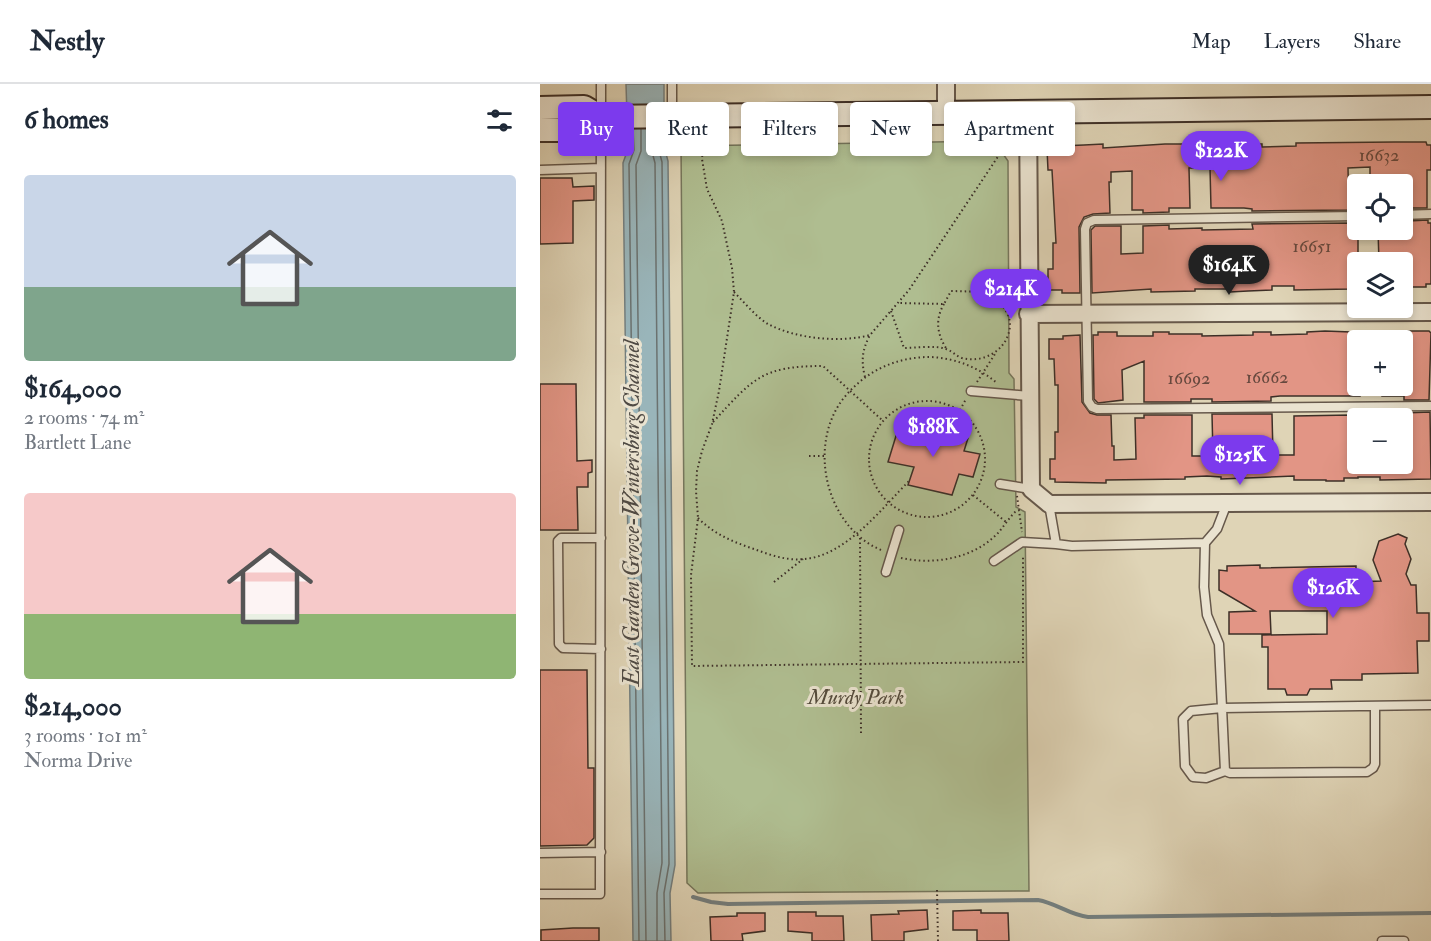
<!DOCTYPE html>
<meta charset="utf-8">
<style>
body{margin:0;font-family:"IM FELL Double Pica",serif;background:#f2f2f3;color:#1f2937;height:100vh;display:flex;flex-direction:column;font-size:22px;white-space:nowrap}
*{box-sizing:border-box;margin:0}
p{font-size:20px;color:#747a83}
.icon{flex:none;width:33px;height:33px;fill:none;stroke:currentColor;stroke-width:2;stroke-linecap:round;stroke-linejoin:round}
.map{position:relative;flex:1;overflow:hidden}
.details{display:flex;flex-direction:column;background:#fff;width:540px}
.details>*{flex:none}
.guide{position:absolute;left:18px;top:18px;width:570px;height:54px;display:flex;gap:12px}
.controls{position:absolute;left:807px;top:90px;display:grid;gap:12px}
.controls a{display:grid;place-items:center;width:66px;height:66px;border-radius:6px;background:#fff;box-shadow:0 3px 9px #0003;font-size:30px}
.price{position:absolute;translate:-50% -51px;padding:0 14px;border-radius:21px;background:#7c3aed;color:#fff;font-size:20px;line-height:39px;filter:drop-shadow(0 2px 3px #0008)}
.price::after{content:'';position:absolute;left:50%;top:36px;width:18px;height:14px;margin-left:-9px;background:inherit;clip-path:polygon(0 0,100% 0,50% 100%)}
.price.current{background:#222;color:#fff}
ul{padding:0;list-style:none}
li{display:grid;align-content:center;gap:12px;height:318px;padding:0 24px}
li span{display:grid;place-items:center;height:186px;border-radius:6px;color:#555}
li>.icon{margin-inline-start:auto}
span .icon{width:108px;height:108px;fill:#fffc;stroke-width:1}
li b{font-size:26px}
h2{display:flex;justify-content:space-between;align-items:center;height:72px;padding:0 24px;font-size:26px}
.chip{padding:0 21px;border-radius:6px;background:#fff;box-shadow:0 3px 9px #0003;font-size:21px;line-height:54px}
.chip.current{background:#7c3aed;color:#fff}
header{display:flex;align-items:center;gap:36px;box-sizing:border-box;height:84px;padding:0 30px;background:#fff;border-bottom:2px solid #e0e1e3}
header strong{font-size:28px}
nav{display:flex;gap:33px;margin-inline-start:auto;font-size:21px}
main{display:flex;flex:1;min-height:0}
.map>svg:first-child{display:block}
.green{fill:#afbd90;stroke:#76765c;stroke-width:1.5}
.water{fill:#99b5ba;stroke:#747f7f;stroke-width:1.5}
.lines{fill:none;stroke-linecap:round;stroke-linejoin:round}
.shore{stroke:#6b7270;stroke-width:1.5}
.stream{stroke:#747f7f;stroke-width:4}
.building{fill:#e29585;stroke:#3d2f27;stroke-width:1.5}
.service-casing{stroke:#66584b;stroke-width:11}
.minor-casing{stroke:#66584b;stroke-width:20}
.secondary-casing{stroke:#3d2f27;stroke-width:26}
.path{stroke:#3d2f27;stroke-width:2;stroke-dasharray:1.5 3;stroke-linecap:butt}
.service{stroke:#eae3d0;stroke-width:8}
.minor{stroke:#eae3d0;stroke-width:16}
.secondary{stroke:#eae3d0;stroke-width:22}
.labels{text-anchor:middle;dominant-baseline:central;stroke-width:6;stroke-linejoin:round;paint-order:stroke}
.number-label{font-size:18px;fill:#66483e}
.park-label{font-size:21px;font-style:italic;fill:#544b3c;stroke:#eae3d0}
.water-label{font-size:22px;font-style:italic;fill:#4f4a44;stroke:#eae3d0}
</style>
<header>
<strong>Nestly</strong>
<nav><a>Map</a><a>Layers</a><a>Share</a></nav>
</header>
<main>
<section class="details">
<h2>6 homes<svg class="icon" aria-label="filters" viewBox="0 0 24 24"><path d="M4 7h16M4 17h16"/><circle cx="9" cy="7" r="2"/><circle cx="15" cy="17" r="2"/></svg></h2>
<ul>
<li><span style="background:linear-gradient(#c9d6e8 60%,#7fa58c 0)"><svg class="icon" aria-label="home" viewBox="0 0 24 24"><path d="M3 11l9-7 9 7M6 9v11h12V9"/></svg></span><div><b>$164,000</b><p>2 rooms · 74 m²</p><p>Bartlett Lane</p></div></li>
<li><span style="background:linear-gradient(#f6c9c9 65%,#8fb573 0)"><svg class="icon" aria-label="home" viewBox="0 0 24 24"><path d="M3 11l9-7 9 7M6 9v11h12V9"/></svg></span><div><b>$214,000</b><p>3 rooms · 101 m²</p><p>Norma Drive</p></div></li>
</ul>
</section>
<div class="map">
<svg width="891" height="857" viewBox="0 0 891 857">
<rect width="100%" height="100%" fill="#dfd4b6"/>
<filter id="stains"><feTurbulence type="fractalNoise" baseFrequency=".00333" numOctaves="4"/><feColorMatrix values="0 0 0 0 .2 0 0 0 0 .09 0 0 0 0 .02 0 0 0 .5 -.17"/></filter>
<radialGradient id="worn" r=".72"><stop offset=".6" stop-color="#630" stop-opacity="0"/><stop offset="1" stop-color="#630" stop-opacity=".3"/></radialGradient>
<path class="green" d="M454,57L468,77L469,289L474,295L476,423L485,428L489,807L158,809L147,799L141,62Z"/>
<path class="water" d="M86,0H124V62L128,77L135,781L130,809L131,857H93L83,79L88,65Z"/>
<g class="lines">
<path class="shore" d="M93,45L94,66L89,80L99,857
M101,45V67L96,81L106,857
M111,45V64L115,79L122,779L117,809V857
M118,45V63L122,78L129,780L124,809L125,857"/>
<path class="stream" d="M153,813L171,818L188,820L498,816C516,819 530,831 548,833L891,829"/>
</g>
<path class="building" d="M855,58H886L887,61H891V86H887V124H862V100H830V83L808,84L809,126L712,127V125L704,124H671L670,84H649L650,124H629V128L603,129V126H592V87L571,88V98H569L570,129L553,130L544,133L539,143L540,209H522V206H508V185H513V159H516L512,86H508L507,65H521V62L544,61L563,60V64L625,60H644V63L674,62V59H695L722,60V63L756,62V59Z
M0,94H32L33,103L54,102V116L33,117V159L0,160Z
M888,136V139H891V200H886V203H862V178H839L838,146H868V137Z
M809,139V142H818V202H810V205L754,206V202H732V206L708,207L690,208V205H655V207L611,208V205L552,209L551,146L555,142H581V170L603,169V142L629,141V145L662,144V146L713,145L712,140Z
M785,247L811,248V251H818V302H819L820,312H740L731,313V317L672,318V315H651V318H604V277L582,286L583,316L558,319L554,315L553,251H558V248H577V252H613V248H629V250H662V252L713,251V248H731V251L767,250V248Z
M862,247H889L891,249L889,316H864V312H842V302H862Z
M540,251L542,318L550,329L557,331H571L572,362H574V376L596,375L595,334H604V331H652V372H673L672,330H732L733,371H754V332L811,331L812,373L818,372V380H865L864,329L890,328L891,395L840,396V393H818V394H804V397H786V396H754V392L681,395V393L667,392L645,393V395L566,396V399L515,398V395H510V375H515V348H518V301H515L514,275H509V255H523V252Z
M0,300H36L37,377L52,376V388L48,389V403H37L38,446H0Z
M360,339L428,354L424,367L440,370L433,393L419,390L412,411L368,401L374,383L348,378Z
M858,450L867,454L865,460L871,475L866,490L871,501H876L877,529H889V557H877L878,589L822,590V596H791L792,605H770L767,611H747L745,605H728V563H722V551L787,550V527H730L731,550H689V528L715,527L679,506V486L687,487V482L720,481V484L816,482V498L841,497L833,476L839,457Z
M0,586H47L48,684H54V754L47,761L0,762Z
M387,826L388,845L364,848V857H332L331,831L359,830L358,827Z
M441,826V829H468L469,857H437V846H413V827Z
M248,828H276V832H303L304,857H272V849L248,847Z
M197,829H225V847L202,850L203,857H171L170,833L197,832Z
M33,844H59V857H1V846Z"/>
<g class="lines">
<defs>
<path id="service" d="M132,0V30
M0,86L61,84
M862,131L891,130
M818,132L554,136L547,139L545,145L548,317L552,323L557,325L891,322
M431,307L489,312
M460,400L491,405
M509,420L516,460L532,462L665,459
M454,477L482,458L516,460
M346,488L359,446
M61,565L23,564L19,560L18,457L21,454H61
M835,622V680L833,684L827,688L690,689L685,687L682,624L891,621
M685,687L666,694L653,693L645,682L643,635L651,627L682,624L679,560L667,531L664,503L665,459L677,445L687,419
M0,769L61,768
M0,810H60L61,0
M842,857H864"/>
<path id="minor" d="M406,0V29
M488,27L491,405L509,420L891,418
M488,230L891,228"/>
<path id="secondary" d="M0,24L44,23L61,33L891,23
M0,46H46L61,33"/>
</defs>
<use href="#service" class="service-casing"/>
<use href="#minor" class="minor-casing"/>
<use href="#secondary" class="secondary-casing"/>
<path class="path" d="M164,49L162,75L167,105L182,137L192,184L194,208L179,307L172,340L162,367L157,387L156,407L158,434L151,491L152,582L483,578V472
M194,208C204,218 215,232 228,240C256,255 301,259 330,251L369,206L473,50
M404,220C395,235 397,250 406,264
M351,227L364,264C375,264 397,261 406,265C412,267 416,272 422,274C441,279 462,269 468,251C475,232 462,220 449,208L411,207L404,220L358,219
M325,293C321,277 322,266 330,251
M437,298L455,270
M329 375a58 58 0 1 1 116 0a58 58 0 1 1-116 0Z
M420,326L426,315
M173,338C213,295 221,282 283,282L342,336
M269,372H286
M433,411L466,438
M477,412L482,448
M158,434C174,450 193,458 214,465C230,471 247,477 264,475C306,472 342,424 370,396
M320,454L321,649
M341,466C286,443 267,362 303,315C325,287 356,273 390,273C415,274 438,283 457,299
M361,474C394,481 433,475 458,449C464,442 469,434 476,427L480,426
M234,498L263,475
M397,806L398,857"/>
<use href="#service" class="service"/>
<use href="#minor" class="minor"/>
<use href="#secondary" class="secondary"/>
</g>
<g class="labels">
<g class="number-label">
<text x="839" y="71">16632</text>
<text x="772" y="162">16651</text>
<text x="727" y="293">16662</text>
<text x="649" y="294">16692</text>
</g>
<g class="park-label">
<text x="316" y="613">Murdy Park</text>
</g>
<g class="water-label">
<text transform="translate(92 429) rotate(-90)">East Garden Grove-Wintersburg Channel</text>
</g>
</g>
<rect width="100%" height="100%" filter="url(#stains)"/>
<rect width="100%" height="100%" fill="url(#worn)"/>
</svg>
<div class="controls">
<a><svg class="icon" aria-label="locate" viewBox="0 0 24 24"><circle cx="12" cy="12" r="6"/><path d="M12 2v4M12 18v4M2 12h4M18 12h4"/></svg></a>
<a><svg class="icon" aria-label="layers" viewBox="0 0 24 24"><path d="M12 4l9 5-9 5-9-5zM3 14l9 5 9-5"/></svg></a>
<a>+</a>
<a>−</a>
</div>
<b class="price" style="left:681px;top:98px">$122K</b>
<b class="price current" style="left:689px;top:212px">$164K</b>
<b class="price" style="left:471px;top:236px">$214K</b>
<b class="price" style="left:393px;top:374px">$188K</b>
<b class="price" style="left:700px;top:402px">$125K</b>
<b class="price" style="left:793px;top:535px">$126K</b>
<div class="guide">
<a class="chip current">Buy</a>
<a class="chip">Rent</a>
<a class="chip">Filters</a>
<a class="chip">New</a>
<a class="chip">Apartment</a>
</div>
</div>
</main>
